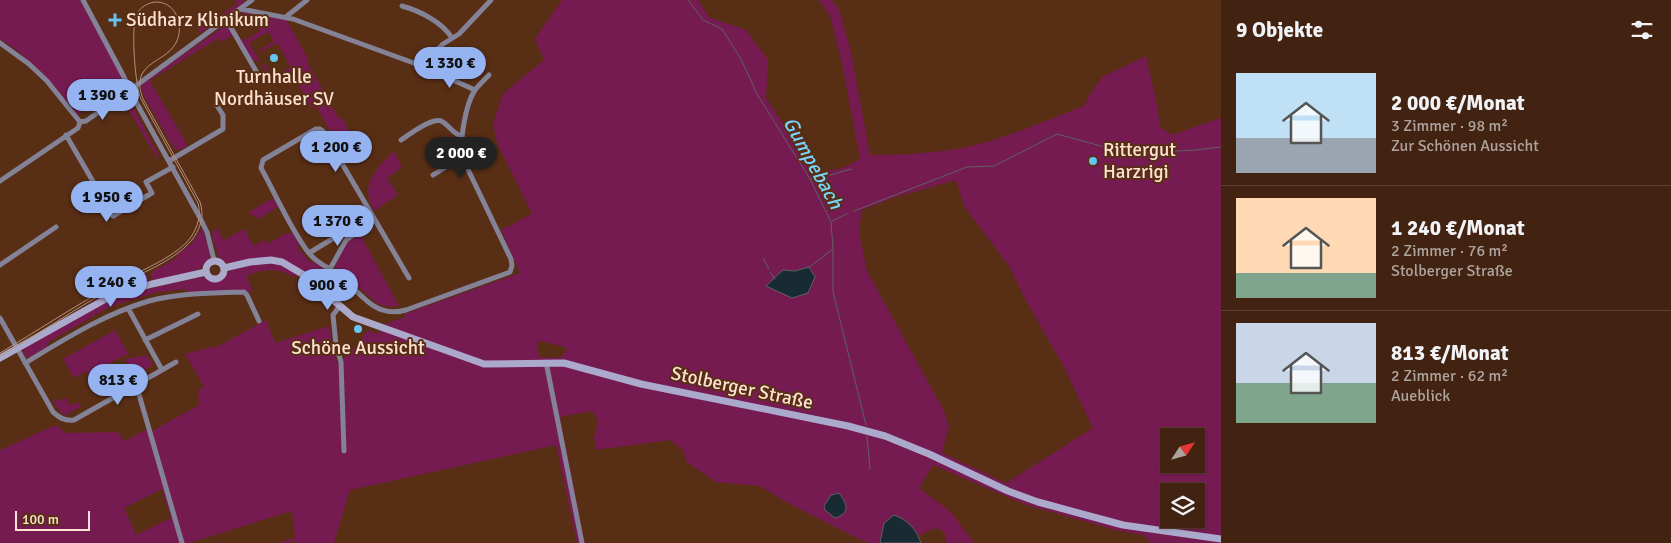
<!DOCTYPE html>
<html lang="de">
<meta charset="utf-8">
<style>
body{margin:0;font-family:Signika,sans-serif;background:#492a19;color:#f1f3f6;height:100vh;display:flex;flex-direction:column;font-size:19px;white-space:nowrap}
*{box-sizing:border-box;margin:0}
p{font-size:16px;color:#aea49f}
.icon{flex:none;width:28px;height:28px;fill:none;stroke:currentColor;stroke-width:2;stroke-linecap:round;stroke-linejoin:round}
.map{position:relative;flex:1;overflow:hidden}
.details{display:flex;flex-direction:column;background:#422210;width:450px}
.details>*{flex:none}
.needle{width:32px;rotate:54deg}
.fabs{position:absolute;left:1160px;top:428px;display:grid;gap:10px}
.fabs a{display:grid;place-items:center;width:45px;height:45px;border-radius:0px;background:#422210;box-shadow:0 1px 4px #0004,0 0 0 1px #5a3f30;font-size:25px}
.scale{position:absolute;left:15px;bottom:12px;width:75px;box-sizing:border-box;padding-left:5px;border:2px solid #fde2d4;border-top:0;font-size:14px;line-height:18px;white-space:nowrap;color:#fde2d4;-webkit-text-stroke:4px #582e15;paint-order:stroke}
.price{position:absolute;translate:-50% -42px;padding:0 11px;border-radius:18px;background:#95b2f1;color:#111;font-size:16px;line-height:32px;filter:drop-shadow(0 1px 2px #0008)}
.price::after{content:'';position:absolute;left:50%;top:30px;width:15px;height:11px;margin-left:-8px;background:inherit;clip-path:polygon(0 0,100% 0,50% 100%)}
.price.on{background:#222;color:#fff}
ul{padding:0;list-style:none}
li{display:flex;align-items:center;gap:15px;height:125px;padding:0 15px}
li+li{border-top:1px solid #5a3f30}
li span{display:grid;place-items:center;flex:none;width:140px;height:100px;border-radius:0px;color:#555}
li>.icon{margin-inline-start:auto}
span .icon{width:60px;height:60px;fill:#fffc;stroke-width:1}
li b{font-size:21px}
h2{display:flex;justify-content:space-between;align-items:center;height:60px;padding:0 15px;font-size:21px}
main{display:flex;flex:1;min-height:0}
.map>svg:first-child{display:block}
.green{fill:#761b51;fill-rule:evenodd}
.water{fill:#182a32;stroke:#5d6163}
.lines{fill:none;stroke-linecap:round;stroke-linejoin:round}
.stream{stroke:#5d6163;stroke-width:1}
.minor{stroke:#838297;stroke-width:5}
.secondary{stroke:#acaacc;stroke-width:7}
.tram{stroke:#b2907d;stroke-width:1}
.poi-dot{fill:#65c5ee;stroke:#582e15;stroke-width:2}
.labels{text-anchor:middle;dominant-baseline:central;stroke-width:4;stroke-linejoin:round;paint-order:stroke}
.poi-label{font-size:19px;fill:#fde2d4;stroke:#582e15;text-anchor:start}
.street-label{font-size:19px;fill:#fde2d4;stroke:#582e15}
.water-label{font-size:20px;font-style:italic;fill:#7ad5fe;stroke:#582e15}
</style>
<main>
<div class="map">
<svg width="1221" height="543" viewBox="0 0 1221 543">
<rect width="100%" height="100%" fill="#582e15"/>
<path class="green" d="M0,0H80L122,78L118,84L78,115C55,85 32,59 0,39Z
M235,0H243V4L201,33L197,28L198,24L200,27L237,4Z
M562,0H698L709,17L746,30L768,60L766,98L810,164L822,171L843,168L860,159L842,64L830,16L819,0H832L839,9L851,52L870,155C897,155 923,154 950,150C996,143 1040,123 1084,106L1089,96L1102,77L1146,56L1156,100L1160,127L1172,135L1221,118V543H1150L1144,535L1119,531L1026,505L933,465L919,488L951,512L974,543H946V535L939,528L929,530L919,536L912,526L884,523L880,543H869L855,537L784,501L760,486L716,482L687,462L683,450L670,440L596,450L594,438L598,420L592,411L560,417L585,543H577L556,445L350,490L334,543H296L295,540L288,543H280L295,537L292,511L189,543H0V450L56,425L65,433L117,432L125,441L145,430L152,431L199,405L198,391L204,386L185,354L207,348L217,347L266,320L275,343L329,326L337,363L349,354L368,330L378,334L385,324L405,317L404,314L520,273L501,230L532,214L497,143L493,123L503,94L544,60L535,39ZM956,180L964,206L1009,266L1025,299L1064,367L1093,428L1006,483L942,453L949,426L944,411L867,271L859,232L862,210L893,198ZM537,340L567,348V349L560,358L539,357ZM1169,436H1196V464H1169ZM162,489L171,518L136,535L124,508ZM1169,491H1196V519H1169Z
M243,12L286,20L309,60L307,62L339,119L342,118L352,136L338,145L316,106L311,108L293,74L272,83L262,65L264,63L273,77L291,67L277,43L258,53L259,50L274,41L268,32L249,43L259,59V62L252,59L240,39L242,38L244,41L260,31L251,16L246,15L233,22L231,20Z
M227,24L233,35L221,42L219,38L155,77L150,81L188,146L181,149L175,150L143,95L141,84Z
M132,105L159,156L157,158L128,109Z
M394,151L402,167L387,178L398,195L374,211C359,185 376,169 394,151Z
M273,198L278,207L258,219L255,216L249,214L250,213L249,212Z
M202,228C205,236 211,250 209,258C204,275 167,278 152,280L151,275L153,271L178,257L177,254L191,244Z
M217,228L224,240L244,229L254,246L264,240L267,244L285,234L293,233L300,244L297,247L311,263L315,261L323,269L324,274L321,279L313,280C292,262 280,257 252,259C243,260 234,263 225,263L219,257L212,236V233Z
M360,234L399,306L390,307L378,304L335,267L346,243Z
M264,263L280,265L297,274L293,277C276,267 264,269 246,276L253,291L246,293H187L186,289L158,292L122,303L104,310L47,343L48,346L30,357H25C22,352 23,349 26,345L113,297L196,278L203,277L215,282L224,278C230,265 251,265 264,263Z
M146,272L149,281L111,293L86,305Z
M115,330L129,355L123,356L89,375L86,371L74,378L63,359Z
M147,355L153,365L139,373L141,377L136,379L125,359Z
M66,397L70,406L78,402L81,407L68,413L69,416L62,414L52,400L55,399L57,402Z"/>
<path class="water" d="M809,267L815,277L808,293L792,298L766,286L783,270L795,271Z
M839,493C847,504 851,513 835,518L825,510L824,506L831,495Z
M894,515C908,520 916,529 921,543H880L884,523Z"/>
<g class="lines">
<path class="stream" d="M688,0L703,20L722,29L741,59L757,94L810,179L831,222L833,249V292L866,425
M810,179L823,177L851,169
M854,211L967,167L994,166L1057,134L1101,146L1124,154L1195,150L1221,147
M832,221L847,214
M763,258L769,269
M808,268L833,249
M770,272L775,279
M867,436L870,469"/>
<path class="minor" d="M83,0L124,77L128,85L126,94
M402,6C420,11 442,22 452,38
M241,9L293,19L422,66L475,90
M287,16L307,0
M226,19L256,71
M0,43L29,64L47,81L80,122
M422,66L443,44L459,34L491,0
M126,95L132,97L136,102L199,216L207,232L214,260
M66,135L113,216L152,193L146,182L173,167
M401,140C409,135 434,115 443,122C450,127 453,133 461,136
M169,161L223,129V115L216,104
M433,175L462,157
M0,181L78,128L80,122L86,121L123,95H126L137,85L252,0
M309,253L347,230L351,224
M0,265L56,227
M409,278L323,131L320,129H316L263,160L261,168C276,195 290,228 308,252C316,263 328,267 339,275C361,292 373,319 406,310L510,272L512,266L511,259L462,157C460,140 465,105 475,90C479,85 484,80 489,75
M316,286L330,269L346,240L375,220
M339,307L333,315L336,345L341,362L344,451
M0,318L53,412C60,418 64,421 74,420L162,370L128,308
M145,340L198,314
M546,362L582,543
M25,363C65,339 104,314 149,301C179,293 212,293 244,292L247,295L259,321
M162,370L176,362
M136,384L182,543"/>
<path class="secondary" d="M206 270a9 9 0 1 1 18 0a9 9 0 1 1-18 0Z
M224,268L250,262L271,260L282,262L304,275L353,317L484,364L564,363L641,384L848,426L885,436L929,454L1008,491L1038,502L1123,525L1221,539
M0,358L111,296L152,284L206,272"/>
<path class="tram" d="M0,353C37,331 73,307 111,286C135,273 168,261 187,242C196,232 202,217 198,203L141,99C135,86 131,29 136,16C139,7 149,2 157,2C179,3 185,31 174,46C166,58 149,61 142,74C138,82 140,91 143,99L200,202C205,216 200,230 191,241C172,263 136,275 112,288C74,310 38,334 0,356"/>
</g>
<g class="poi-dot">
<path d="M112.5 12.5h5v5h5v5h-5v5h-5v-5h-5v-5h5z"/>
<circle cx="274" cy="58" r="5"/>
<circle cx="1093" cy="161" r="5"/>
<circle cx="358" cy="329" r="5"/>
</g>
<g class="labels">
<g class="poi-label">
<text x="126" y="20">Südharz Klinikum</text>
<text x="274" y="77" text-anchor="middle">Turnhalle<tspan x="274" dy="22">Nordhäuser SV</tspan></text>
<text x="1103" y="150">Rittergut<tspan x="1103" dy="22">Harzrigi</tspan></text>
<text x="358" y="348" text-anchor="middle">Schöne Aussicht</text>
</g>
<g class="street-label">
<text transform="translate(742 388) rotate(12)">Stolberger Straße</text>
</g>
<g class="water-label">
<text transform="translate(813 163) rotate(61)">Gumpebach</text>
</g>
</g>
</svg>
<div class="fabs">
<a><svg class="needle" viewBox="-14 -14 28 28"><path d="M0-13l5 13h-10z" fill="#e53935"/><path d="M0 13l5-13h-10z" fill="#aea49f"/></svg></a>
<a><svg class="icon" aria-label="layers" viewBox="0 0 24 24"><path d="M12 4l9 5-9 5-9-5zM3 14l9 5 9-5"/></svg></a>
</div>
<div class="scale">100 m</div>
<b class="price" style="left:450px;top:89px">1 330 €</b>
<b class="price" style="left:103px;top:121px">1 390 €</b>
<b class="price" style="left:336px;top:173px">1 200 €</b>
<b class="price on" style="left:461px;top:179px">2 000 €</b>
<b class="price" style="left:107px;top:223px">1 950 €</b>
<b class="price" style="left:338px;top:247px">1 370 €</b>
<b class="price" style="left:111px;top:308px">1 240 €</b>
<b class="price" style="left:328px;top:311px">900 €</b>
<b class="price" style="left:118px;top:406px">813 €</b>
</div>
<section class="details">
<h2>9 Objekte<svg class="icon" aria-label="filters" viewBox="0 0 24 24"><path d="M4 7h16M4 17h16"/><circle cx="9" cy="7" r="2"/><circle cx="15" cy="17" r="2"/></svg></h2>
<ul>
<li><span style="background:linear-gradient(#bfe0f5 65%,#9aa5b1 0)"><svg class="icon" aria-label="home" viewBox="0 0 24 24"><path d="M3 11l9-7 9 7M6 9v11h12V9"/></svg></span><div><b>2 000 €/Monat</b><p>3 Zimmer · 98 m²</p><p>Zur Schönen Aussicht</p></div></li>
<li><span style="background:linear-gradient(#ffd9b3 75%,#7fa58c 0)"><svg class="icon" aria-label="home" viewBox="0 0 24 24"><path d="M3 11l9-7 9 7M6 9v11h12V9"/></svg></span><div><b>1 240 €/Monat</b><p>2 Zimmer · 76 m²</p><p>Stolberger Straße</p></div></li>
<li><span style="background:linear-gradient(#c9d6e8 60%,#7fa58c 0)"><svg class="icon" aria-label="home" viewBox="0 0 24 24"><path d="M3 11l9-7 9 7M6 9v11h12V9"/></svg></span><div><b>813 €/Monat</b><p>2 Zimmer · 62 m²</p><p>Aueblick</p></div></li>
</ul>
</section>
</main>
